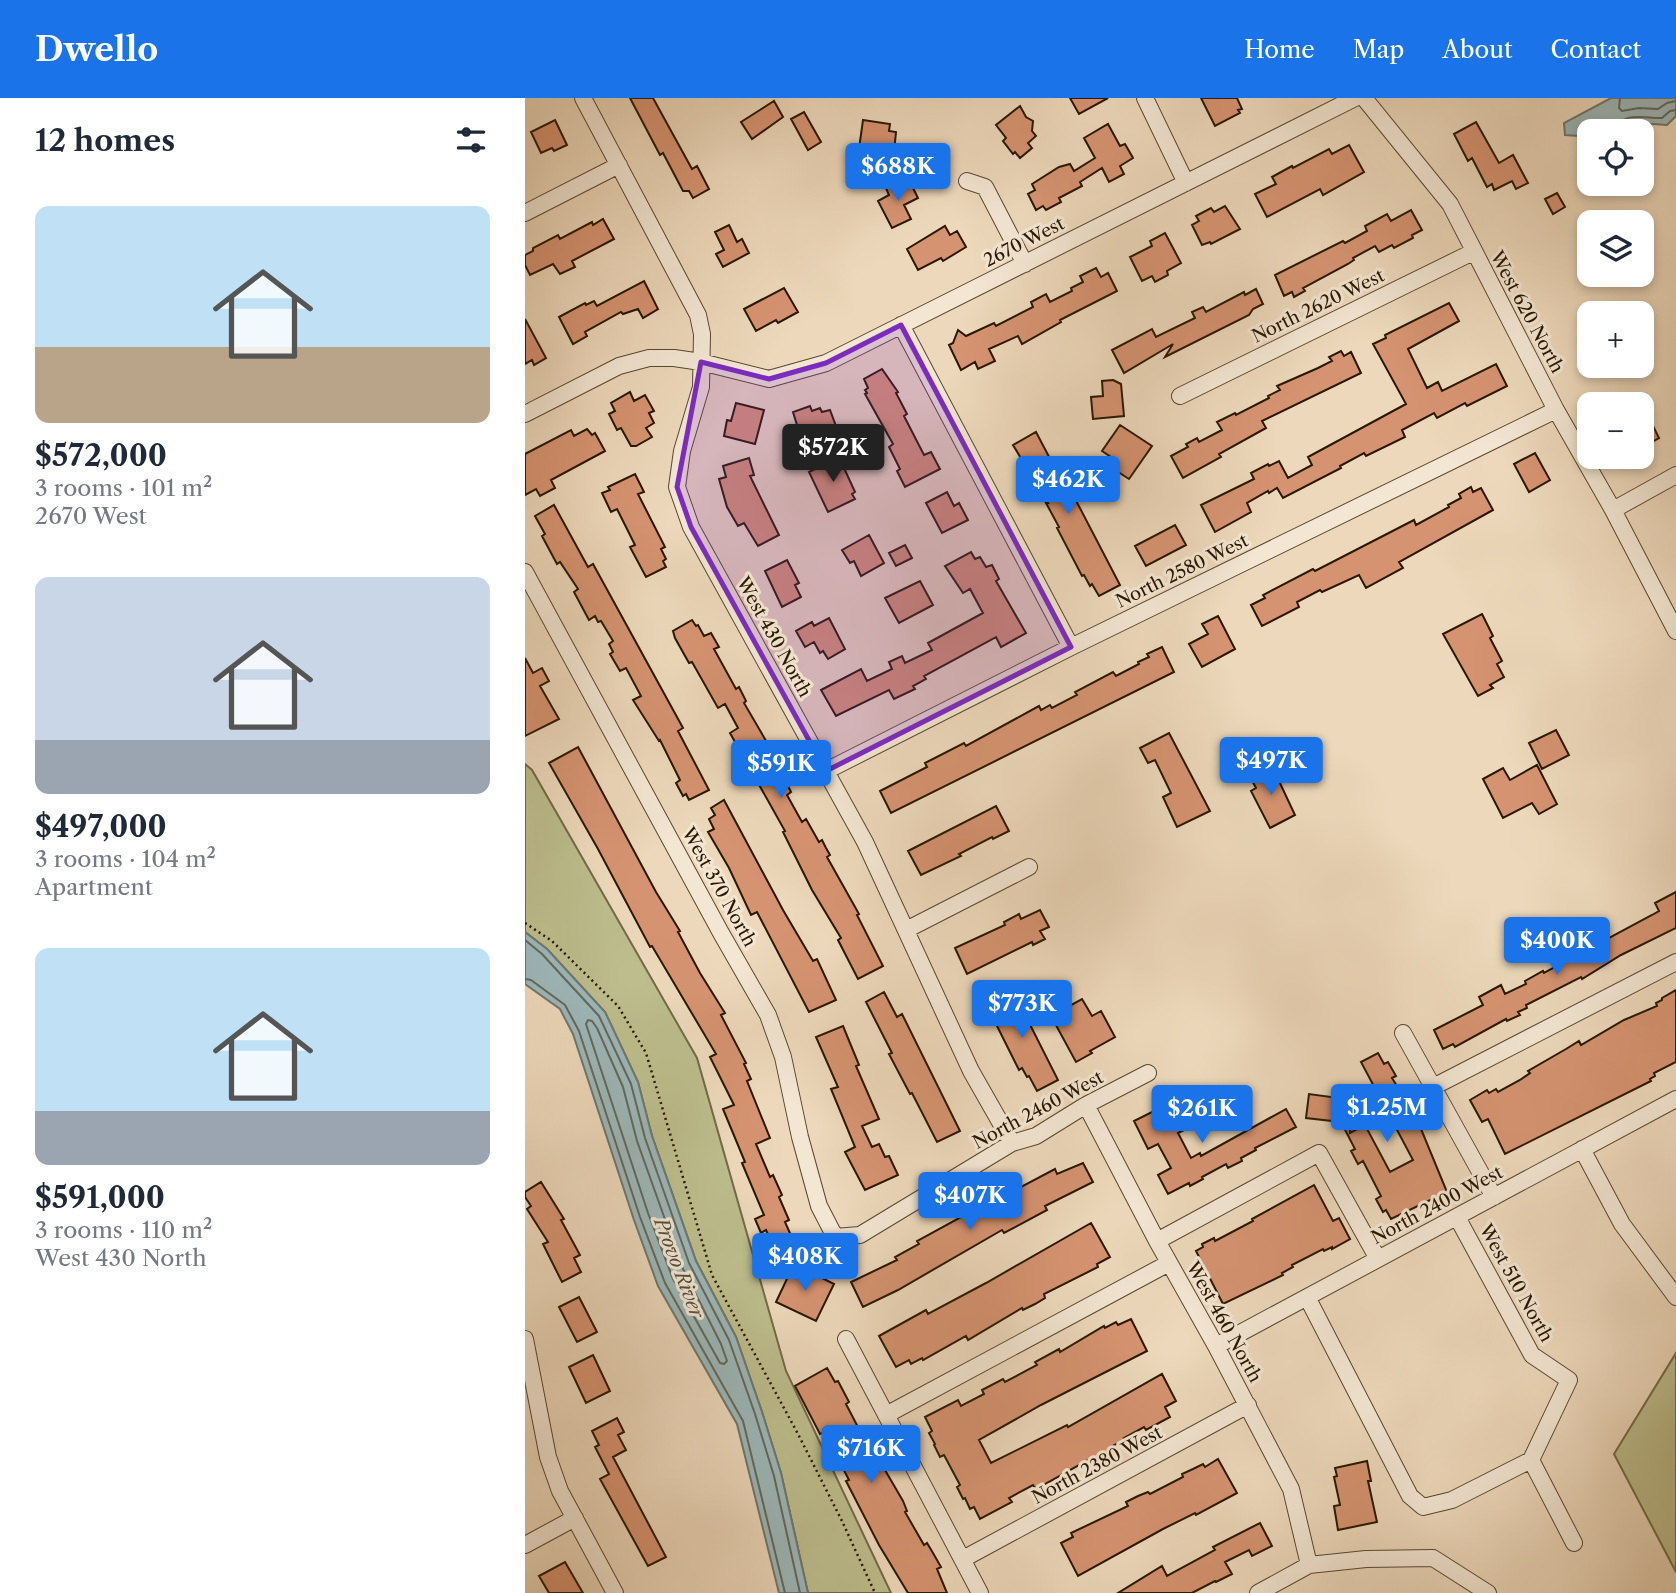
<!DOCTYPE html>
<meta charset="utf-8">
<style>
body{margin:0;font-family:"Libre Caslon Text",serif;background:#f2f2f3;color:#1f2937;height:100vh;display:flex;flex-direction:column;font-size:26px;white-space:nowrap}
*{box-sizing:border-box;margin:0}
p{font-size:23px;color:#747a83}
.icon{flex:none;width:38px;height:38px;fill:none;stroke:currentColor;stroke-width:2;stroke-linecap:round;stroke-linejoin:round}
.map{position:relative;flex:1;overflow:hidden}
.details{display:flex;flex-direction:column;background:#fff;width:525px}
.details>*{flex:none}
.fabs{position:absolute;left:1052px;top:21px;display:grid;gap:14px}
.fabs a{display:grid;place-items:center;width:77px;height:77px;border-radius:14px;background:#fff;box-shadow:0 4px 10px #0003;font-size:35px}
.price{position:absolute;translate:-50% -60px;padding:0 16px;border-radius:7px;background:#1a73e8;color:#fff;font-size:23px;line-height:46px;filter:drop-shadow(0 2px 4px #0008)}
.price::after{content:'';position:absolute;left:50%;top:42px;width:21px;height:16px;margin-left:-10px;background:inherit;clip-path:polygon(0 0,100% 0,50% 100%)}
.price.on{background:#222;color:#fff}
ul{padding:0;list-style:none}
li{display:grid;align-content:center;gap:14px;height:371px;padding:0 35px}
li span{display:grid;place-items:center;height:217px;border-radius:14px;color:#555}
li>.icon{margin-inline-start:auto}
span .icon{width:126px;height:126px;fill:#fffc;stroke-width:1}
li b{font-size:30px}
h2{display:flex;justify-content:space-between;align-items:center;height:84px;padding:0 35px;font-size:30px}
header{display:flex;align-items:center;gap:42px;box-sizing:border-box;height:98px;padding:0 35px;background:#1a73e8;color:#fff}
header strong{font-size:33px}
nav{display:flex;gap:38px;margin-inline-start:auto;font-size:24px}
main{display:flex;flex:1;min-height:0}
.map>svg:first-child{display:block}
.green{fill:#bdbd8d;stroke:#736a46;stroke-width:2}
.water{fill:#9db8ba;stroke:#6f7870;stroke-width:2}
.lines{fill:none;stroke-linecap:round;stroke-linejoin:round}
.shore{stroke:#63685d;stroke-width:2}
.building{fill:#d69371;stroke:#291700;stroke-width:2}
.minor-casing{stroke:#5a472f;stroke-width:18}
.path{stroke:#291700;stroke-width:2.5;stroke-dasharray:2 3.5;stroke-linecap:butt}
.minor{stroke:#f3e6d3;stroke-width:16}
.marked{fill:#7b2cbf;fill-opacity:0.2;stroke:#7b2cbf;stroke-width:5;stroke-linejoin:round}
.labels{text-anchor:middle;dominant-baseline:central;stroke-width:6;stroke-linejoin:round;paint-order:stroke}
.street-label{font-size:18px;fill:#291700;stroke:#f3e6d3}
.water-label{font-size:19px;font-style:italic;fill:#524f41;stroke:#f3e6d3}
</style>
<header>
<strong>Dwello</strong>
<nav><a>Home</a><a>Map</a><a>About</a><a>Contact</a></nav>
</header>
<main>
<section class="details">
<h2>12 homes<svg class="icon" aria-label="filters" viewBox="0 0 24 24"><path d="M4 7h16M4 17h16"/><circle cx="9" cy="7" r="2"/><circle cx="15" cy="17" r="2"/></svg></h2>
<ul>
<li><span style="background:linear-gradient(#bfe0f5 65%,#b9a48a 0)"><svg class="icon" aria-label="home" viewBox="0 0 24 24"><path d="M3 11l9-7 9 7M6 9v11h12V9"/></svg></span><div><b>$572,000</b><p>3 rooms · 101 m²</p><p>2670 West</p></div></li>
<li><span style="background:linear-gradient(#c9d6e8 75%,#9aa5b1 0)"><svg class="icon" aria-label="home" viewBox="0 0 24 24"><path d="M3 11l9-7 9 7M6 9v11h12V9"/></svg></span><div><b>$497,000</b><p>3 rooms · 104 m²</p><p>Apartment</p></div></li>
<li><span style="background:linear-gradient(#bfe0f5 75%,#9aa5b1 0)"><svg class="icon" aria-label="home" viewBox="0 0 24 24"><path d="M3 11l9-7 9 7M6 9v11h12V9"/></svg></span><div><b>$591,000</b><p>3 rooms · 110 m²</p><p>West 430 North</p></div></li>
</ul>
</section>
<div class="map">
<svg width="1151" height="1495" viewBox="0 0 1151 1495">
<rect width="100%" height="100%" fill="#edd8bb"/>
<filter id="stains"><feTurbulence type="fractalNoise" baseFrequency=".00286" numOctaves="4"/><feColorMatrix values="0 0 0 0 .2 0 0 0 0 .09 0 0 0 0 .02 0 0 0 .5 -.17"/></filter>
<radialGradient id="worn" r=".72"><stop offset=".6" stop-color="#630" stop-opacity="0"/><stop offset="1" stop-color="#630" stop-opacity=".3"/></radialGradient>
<path class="green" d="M0,666L7,672L172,960L261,1273L366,1495H283L256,1375L237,1314L211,1239L171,1163L127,1038L113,984L80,914L22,851L0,834Z
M1151,1255V1474L1089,1356Z"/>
<path class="water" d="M1086,0H1151V18L1142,27L1113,25L1100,29L1098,33H1064V52L1058,49L1054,38L1040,37L1039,25Z
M0,834L22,851L80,914L113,984L127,1038L171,1163L211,1239L237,1314L256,1375L283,1495H254L212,1326L133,1188L109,1122L48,936L35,911L0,886Z"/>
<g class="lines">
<path class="shore" d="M1095,0L1094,10L1097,13L1114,10L1133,11L1142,5L1151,3
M1092,33C1094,12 1122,21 1137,20L1145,13L1151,12
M0,842L17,856L74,918L106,986L120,1040L164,1165L204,1242L230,1316L249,1378L275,1495
M0,881L6,882L40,907L54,933L115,1119L140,1185L218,1323L260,1495
M63,922L67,923L72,930L98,989L112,1043L157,1169L196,1246L202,1263L199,1266L195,1265L148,1181L123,1115L61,926Z"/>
</g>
<path class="building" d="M105,0H128L167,71L172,68L184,91L168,100L164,93H158L138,55L135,57Z
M545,0H583L554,16Z
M676,0H712L717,11L713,12L715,15L690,28Z
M249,3L258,19L227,41L216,24Z
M495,8L501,19L508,23L507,33L511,38L503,45L507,50L495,60L490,54L488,56L478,43L481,40L471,27Z
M279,14L296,44L283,52L266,21Z
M30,22L42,47L29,53L27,50L16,55L6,34Z
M338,22L365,26L364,33L371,34L369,54L356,52L361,60L359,75L331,72Z
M951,24L974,65L988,57L1003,85L991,91L987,83L969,92L967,86L962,89L947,60L943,63L929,36Z
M583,26L595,48L600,46L608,60L595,68L599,76L584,84L577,70L555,84L557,88L534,100L536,104L521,112L518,108L511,112L503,96L510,92L507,86L534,69L545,66L549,73L570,60L559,40Z
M824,47L839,74L798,97L795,91L742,119L730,96L751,86L747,79L767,68L768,70L804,51L807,56Z
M372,81L376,89L385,84L393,100L379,107L386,121L367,130L353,103L364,97L360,88Z
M1032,95L1040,109L1028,116L1020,101Z
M700,108L715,131L686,146L685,144L677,147L667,127L674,123L671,118L686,110L689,114Z
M886,112L897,132L887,137L888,140L869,150L867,147L854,154L850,148L828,160L829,162L823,166L778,190L780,193L769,199L767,194L759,198L750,177L818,143L820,145L842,133L840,128L862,116L866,123Z
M78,121L89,141L47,163L50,169L35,176L28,166L5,177L0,167V157L8,153V150L33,137L35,141L67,124L68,127Z
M204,127L212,144L217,141L224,155L198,169L191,156L199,152L190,134Z
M420,128L425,137L432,133L441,149L418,163L416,160L393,172L382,151Z
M640,135L656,165L642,173L643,177L630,184L627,178L617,183L605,159L627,148L625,143Z
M571,170L576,179L583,175L592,193L535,222L536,224L497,246L493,238L464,251L470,263L453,271L450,264L436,272L424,247L428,245L433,232L441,238L469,225L471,228L508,209L506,204L521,196L525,204L547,193L546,190L558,184L555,178Z
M119,183L133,211L118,220L113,211L98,216L96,214L60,234L62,238L48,246L34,219L60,205L61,207L69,203L72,208Z
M259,190L273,214L253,225L251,222L231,233L219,211Z
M731,191L738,206L728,211L724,217L640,259L648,246L599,275L587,252L627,231L631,239L670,220L667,214L678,209L681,214L719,194L720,197Z
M924,205L934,223L883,251L902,290L913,284L917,293L971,266L982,288L942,308L940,305L912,320L909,315L877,332L880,339L841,358L839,355L815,368L816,370L758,400L752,390L744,395L743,393L722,405L726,414L690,434L676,407L729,381L726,375L743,366L744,368L754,363L763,380L787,367L783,359L881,306L848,246L861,240L860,237Z
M0,221L21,260L9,267L7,262L0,266Z
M816,253L819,258L826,254L836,275L737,323L741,330L694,356L696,359L658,380L646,358L663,349L661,346L672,340L674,344L697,332L692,324L710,315L711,317L744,300L743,298L755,292L752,288L793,270L807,263L804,259Z
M357,271L373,294L371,295L382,316L379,318L399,357L406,354L415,371L380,389L372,373L375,371L364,349L368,346L340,296L342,295L340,292L343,290L339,281Z
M588,282L596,286L599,318L568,321L566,299L578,298L577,283Z
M105,294L109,303L120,297L129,313L124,315L129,325L121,330L127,339L111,348H106L96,330L92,332L84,316L90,313L86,305Z
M211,305L239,312L230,346L199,338L202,322L206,323Z
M285,308L287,313L295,310L297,314L305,312L312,331L277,343L268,314Z
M1126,324L1134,340L1116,350V329Z
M595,327L627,348L604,381L584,368L589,361L577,353Z
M62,331L67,337L70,335L80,353L26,382L30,390L15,398L11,391L0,397V356L46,332L49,338Z
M511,334L542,393L545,391L595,487L574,498L567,486L565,488L559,477L557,478L532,430L534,429L521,405H523L488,347Z
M1010,355L1025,382L1004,394L989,366Z
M314,359L330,394L327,396L330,401L303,414L284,374Z
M224,360L229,377L225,378L254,437L233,448L219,425L213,428L202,409L194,381L201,379L198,368Z
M110,376L119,394L113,396L140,449L136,451L141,461L138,463L141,469L121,479L105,449L110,447L92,411L86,414L77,395L85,392L83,389Z
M946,389L948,394L956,390L968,412L874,464L878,470L841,490L834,477L797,494L795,492L772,504L774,509L737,528L726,507L740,500L738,497L788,471L790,473L889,422L891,427L924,409L923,407L936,400L934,396Z
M422,394L429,408L434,405L443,422L417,435L401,405Z
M29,407L63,469L68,466L158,630L153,633L184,692L164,702L161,696L158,698L151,685L155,682L135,642L134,643L108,602L116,598L101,570L95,573L85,556L88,554L84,546L88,543L76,523L73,524L70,518L64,522L49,494L53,491L35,464L32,466L17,438L20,436L10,418Z
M650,427L661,447L621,468L610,448Z
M344,437L359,465L336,478L329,463L325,465L317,452Z
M380,447L387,460L371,468L364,455Z
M446,454L450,461L455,459L461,469L467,467L474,481L471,483L501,535L476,549L471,539L399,578L401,581L388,588L390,591L369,601L364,592L311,618L296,592L336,571L342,583L367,571L364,564L377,558L380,565L407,552L403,545L458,515L445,491L438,495L420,468Z
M262,462L274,485L270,487L276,499L257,509L240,473Z
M395,483L408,507L374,525L360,500Z
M957,516L968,538L965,540L977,563L972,566L979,579L965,587L968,590L953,598L918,536Z
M693,518L710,551L677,569L664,546L683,536L677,526Z
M304,520L320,551L303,561L298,553L295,555L289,544L280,549L271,533L287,524L289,528Z
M167,522L171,528L173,527L179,538L186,535L194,549L189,551L211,591L214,589L221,603L219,605L265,684L262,686L266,694L262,697L277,724L281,721L294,744L297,742L301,750L305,757L302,759L334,816L332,817L358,868L333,881L313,842L316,840L287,792L258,734L260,733L205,635L213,630L200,606L193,610L167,564L164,565L150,540L148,533Z
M637,549L649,574L366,715L355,693L402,669L400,665L439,645L441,648L514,608L516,612L525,607L527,610L552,597L550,594L588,574L591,578L614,566L613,564L624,559L622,556Z
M0,560L8,575L17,570L24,583L15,588L34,621L0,638Z
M1031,632L1044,657L1017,671L1004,645Z
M644,635L685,713L652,729L638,699L646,695L630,662L623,665L615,650Z
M53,649L131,794L155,833L153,834L175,875L200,915L196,917L221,965L219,966L226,981L222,983L245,1040L231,1046L245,1079L248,1077L257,1097L254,1099L264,1122L260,1124L272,1151L253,1159L241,1132L236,1135L230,1121L239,1117L217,1065L220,1064L198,1011L209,1007L185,959L191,956L127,848L125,849L73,751L24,665Z
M746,666L770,717L745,730L726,693L731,690L724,677Z
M1012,667L1032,706L1014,716L1007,705L978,720L958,681L978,670L985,682Z
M199,702L258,812L288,863L292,861L311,902L284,914L232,814L226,817L204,770L183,734L189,731L184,721L190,717L186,710Z
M471,708L484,733L468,741L467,739L434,756L436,758L396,777L383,753Z
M1151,794V830L1096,857L1057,881L1056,879L1001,907L1002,910L993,914L995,917L982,923L981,921L930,949L928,946L918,951L909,932L958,907L954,899L976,887L980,896L1001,886L1000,883L1018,873L1019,875L1127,817L1134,813L1130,805Z
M515,812L524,829L515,833L520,841L508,847L507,844L442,876L430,850L480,827L479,824L494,816L496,821Z
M1151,892V964L1129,975L1130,978L1125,981L1126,983L980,1056L963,1021L957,1024L945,1002L962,992L964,995L971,991L973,994L995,982L1005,975L1003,973L1041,951L1054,943L1056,947L1099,922L1132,908L1131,905L1137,902V900Z
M488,893L533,982L512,993L504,978L502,979L497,970L494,972L461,906Z
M359,894L372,919L377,916L435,1033L412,1044L387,995L385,996L364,956L367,955L341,904Z
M557,901L567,918L576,913L590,939L565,953L567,955L551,964L526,918Z
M318,928L334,967L331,968L354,1021L337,1028L347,1049L354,1046L360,1059L364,1058L373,1077L340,1092L320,1054L330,1049L306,991L313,989L291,939Z
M853,955L859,966L863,964L871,978L867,980L898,1030L896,1031L922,1094L866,1121L861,1112L858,1114L851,1101L856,1098L838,1063L833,1066L826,1053L830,1051L816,1024L781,1020L784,996L829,1002L825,1035L840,1027L865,1074L888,1062L836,964Z
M649,1003L663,1030L653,1035L666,1060L675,1055L676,1058L761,1011L771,1029L730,1050L731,1052L716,1060L717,1063L703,1070L701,1066L677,1079L678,1081L665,1088L664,1085L643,1096L633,1077L646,1070L633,1046L623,1051L609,1023Z
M558,1065L568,1084L520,1108L522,1112L479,1135L477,1132L373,1192L338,1209L326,1184L372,1162L370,1159L394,1146L392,1143L478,1096L479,1098L530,1071L532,1076Z
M16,1084L39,1121L36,1122L55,1157L49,1160L56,1174L37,1184L18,1146L23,1144L2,1111L6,1108L0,1099V1094Z
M789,1087L808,1123L814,1120L825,1141L807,1151V1149L799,1153L798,1151L767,1167L768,1169L757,1175L758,1177L698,1206L671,1153L678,1149L677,1146L689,1140L690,1143L728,1123L727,1121Z
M566,1125L585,1159L572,1166L573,1169L519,1196L520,1200L510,1206L498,1212L497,1210L443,1242L441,1238L398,1262L397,1260L386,1266L384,1262L371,1269L354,1238L401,1212L403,1216L461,1185Z
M269,1166L309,1186L291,1223L251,1204Z
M54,1199L72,1234L52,1244L34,1209Z
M606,1221L622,1253L516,1307L454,1342L466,1365L542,1327L543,1329L637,1276L651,1303L640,1309L645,1319L621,1332L619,1329L599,1340L600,1341L586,1349L588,1351L566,1363L565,1361L520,1386L510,1390L508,1387L484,1400L487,1404L455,1421L449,1409L445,1411L440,1400L438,1401L432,1389L435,1387L419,1357L415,1359L409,1347L410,1346L404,1335L407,1333L400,1319L433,1302L436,1308L459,1296L457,1292L478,1281L480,1284L512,1267L510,1264L534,1251L535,1254L579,1228L580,1230L591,1224L593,1227Z
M68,1257L85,1293L61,1305L44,1269Z
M302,1270L310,1284L313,1283L324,1304L321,1306L336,1335L342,1332L356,1358L353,1360L378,1403L382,1413L380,1414L399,1447L402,1445L408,1455L416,1469L412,1471L422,1495H383L354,1447L321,1383L324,1382L311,1357L309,1358L297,1335L295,1336L270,1288Z
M92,1320L99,1334L93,1337L101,1352L88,1359L141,1459L123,1468L75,1381L84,1376L70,1349L74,1347L67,1333Z
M693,1361L712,1395L671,1417L670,1415L638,1431L553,1478L536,1445L548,1439L546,1435L603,1408L601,1404L613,1398L623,1394L625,1396L658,1379L657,1376L668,1371L678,1366L680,1369Z
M842,1363L846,1383H843L852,1424L813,1432L809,1408L815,1407L809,1379L812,1378L810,1370Z
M735,1425L747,1448L727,1458L724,1452L700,1464L707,1476L691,1484L690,1483L667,1495H593L637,1468L642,1478L690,1452L688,1449Z
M40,1464L58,1495H24L14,1478Z"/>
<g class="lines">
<defs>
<path id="minor" d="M58,0L173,217L177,236L176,289L157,353L152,389L166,429L340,744L446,973L487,1045
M620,0L661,85
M839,0L925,106L1031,312L1088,412L1151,533
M442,83L460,89L500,166
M0,115L94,67
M376,227L546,549
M655,298L948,154
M0,316L94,268L124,260H149L176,264L244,281L301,265L830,0
M1088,412L1151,377
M0,474L196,835L243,917L258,959L275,1039L294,1108L310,1139L335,1137L487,1045L511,1038L561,1007L623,975
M301,673L546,549L1031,312
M381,832L504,769
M878,935L969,1099
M910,988L1151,864
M561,1007L632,1143L691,1248L766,1391L784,1467
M1057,1051L1097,1126L1151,1199
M932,1119L1007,1257L1044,1282L1006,1362L1049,1445
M632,1143L794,1055L853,1161
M782,1199L885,1398L898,1409L927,1402L1006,1362
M0,1241L23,1359L35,1393L90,1495
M321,1241L455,1495
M691,1248L1151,1001
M361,1317L644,1165
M0,1447L50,1420
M438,1461L723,1307
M733,1495L784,1467L841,1461L908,1460L963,1495"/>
</defs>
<use href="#minor" class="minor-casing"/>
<path class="path" d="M0,825L27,843L93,908L121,955L187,1177L273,1336L317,1423L350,1495"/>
<use href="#minor" class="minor"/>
</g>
<path class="marked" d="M376,227L546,549L301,673L166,429L152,389L176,264L244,281L301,265Z"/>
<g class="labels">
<g class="street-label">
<text transform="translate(499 144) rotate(-27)">2670 West</text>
<text transform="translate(793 208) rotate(-26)">North 2620 West</text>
<text transform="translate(1002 214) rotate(62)">West 620 North</text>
<text transform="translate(657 473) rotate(-26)">North 2580 West</text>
<text transform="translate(249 539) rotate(61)">West 430 North</text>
<text transform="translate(194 789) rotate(61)">West 370 North</text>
<text transform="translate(513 1012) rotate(-28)">North 2460 West</text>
<text transform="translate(912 1107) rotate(-28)">North 2400 West</text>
<text transform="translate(991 1185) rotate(61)">West 510 North</text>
<text transform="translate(699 1224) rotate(61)">West 460 North</text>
<text transform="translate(572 1367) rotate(-28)">North 2380 West</text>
</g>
<g class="water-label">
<text transform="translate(154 1170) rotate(69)">Provo River</text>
</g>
</g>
<rect width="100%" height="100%" filter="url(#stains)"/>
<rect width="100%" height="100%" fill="url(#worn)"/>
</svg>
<div class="fabs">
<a><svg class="icon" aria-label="locate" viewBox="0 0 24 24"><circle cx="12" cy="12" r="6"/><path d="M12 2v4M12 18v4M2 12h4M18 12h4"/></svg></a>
<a><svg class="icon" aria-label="layers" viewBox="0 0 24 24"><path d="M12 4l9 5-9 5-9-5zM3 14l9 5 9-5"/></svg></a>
<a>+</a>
<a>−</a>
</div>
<b class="price" style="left:373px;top:105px">$688K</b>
<b class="price on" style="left:308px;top:386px">$572K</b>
<b class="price" style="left:543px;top:418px">$462K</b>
<b class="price" style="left:746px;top:699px">$497K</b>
<b class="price" style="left:256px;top:702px">$591K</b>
<b class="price" style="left:1032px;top:879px">$400K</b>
<b class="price" style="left:497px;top:942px">$773K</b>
<b class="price" style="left:862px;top:1046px">$1.25M</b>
<b class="price" style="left:677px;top:1047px">$261K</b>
<b class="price" style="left:445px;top:1134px">$407K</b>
<b class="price" style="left:280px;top:1195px">$408K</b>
<b class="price" style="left:346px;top:1387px">$716K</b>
</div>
</main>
